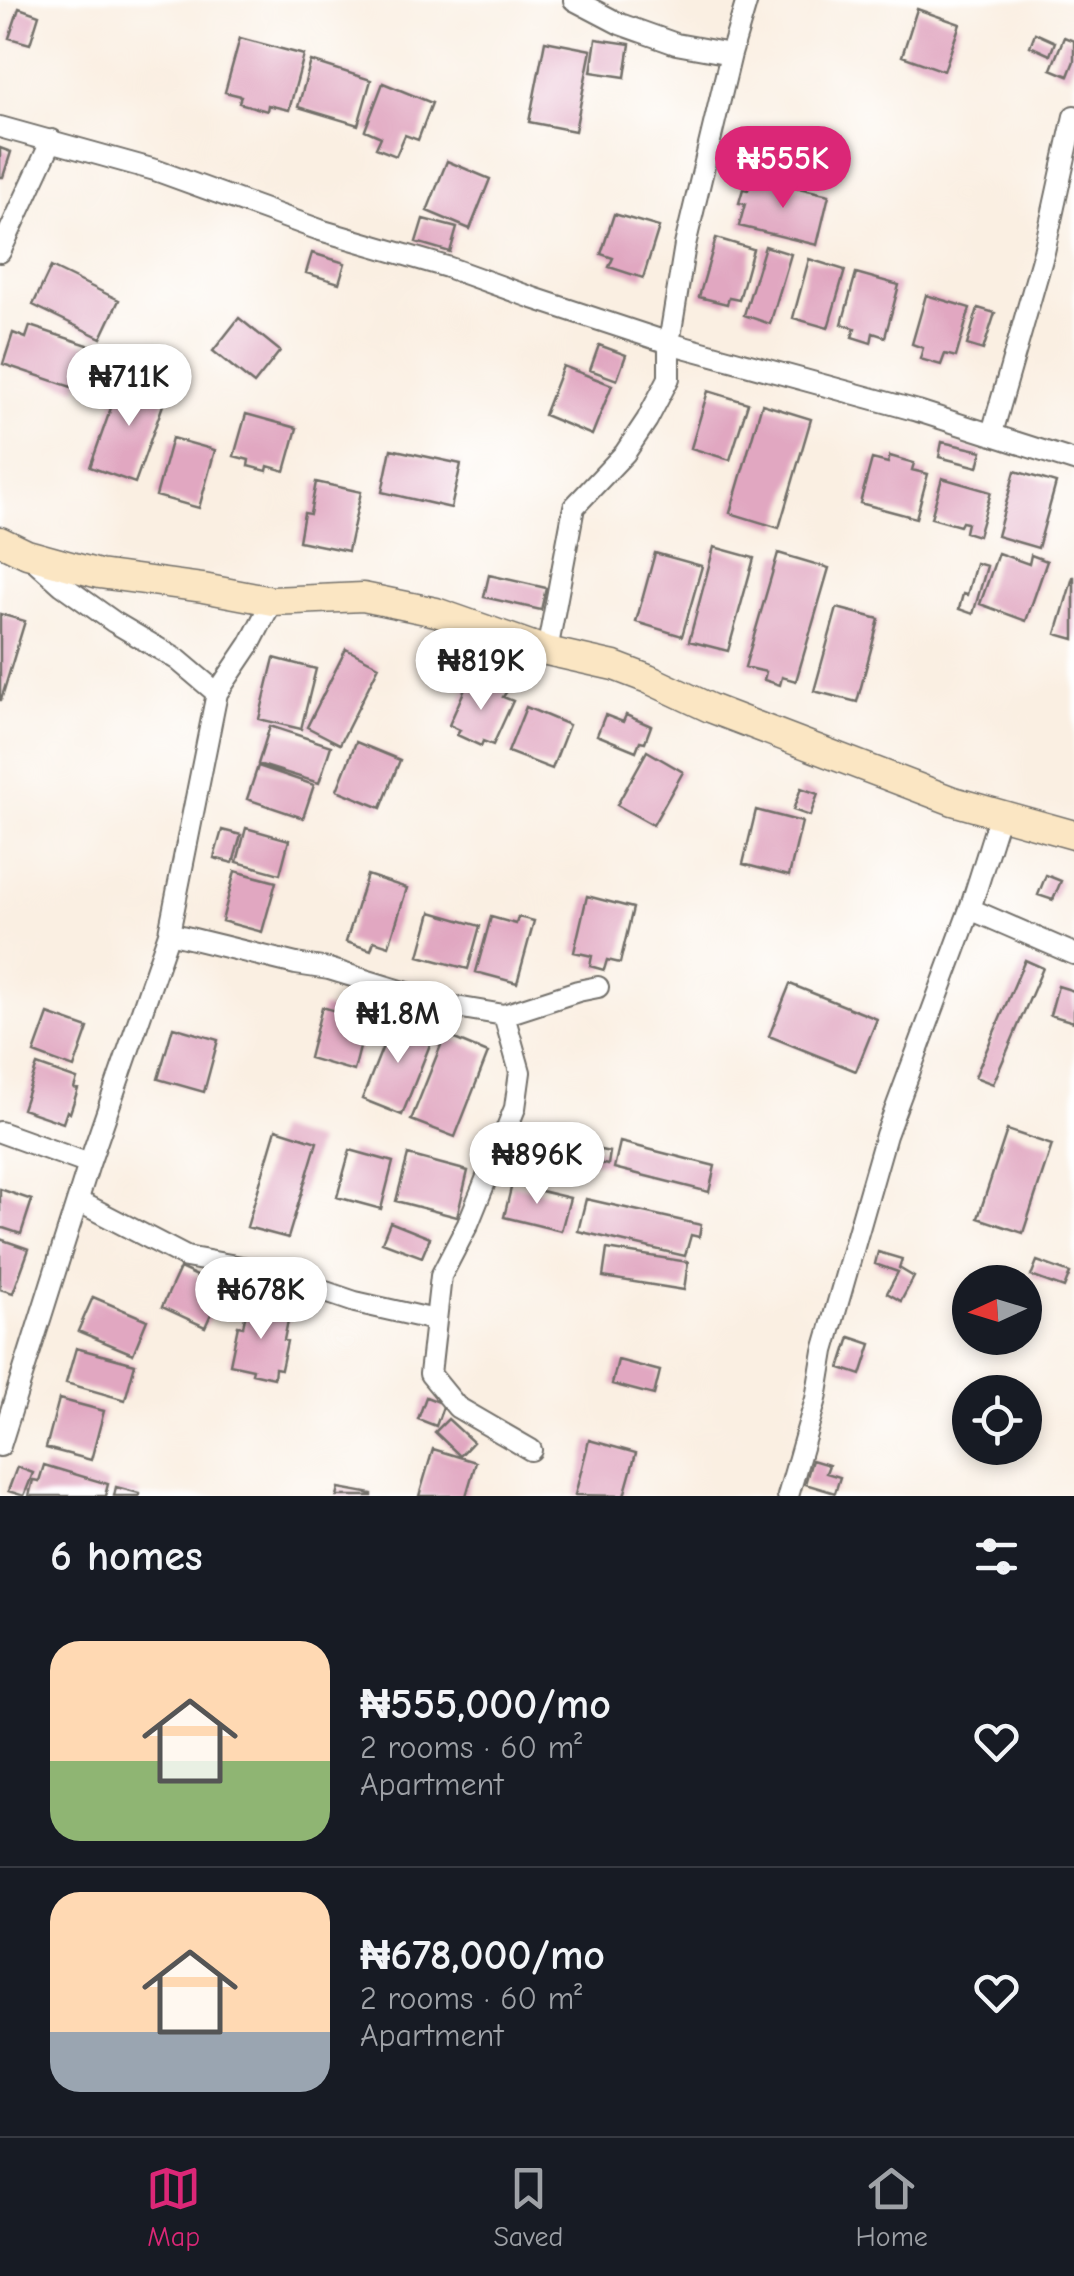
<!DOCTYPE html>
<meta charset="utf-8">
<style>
body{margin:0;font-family:"Comic Neue",sans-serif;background:#242831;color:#f1f3f6;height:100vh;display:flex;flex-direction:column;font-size:38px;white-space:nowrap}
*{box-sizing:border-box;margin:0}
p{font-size:32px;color:#9ea1a6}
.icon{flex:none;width:55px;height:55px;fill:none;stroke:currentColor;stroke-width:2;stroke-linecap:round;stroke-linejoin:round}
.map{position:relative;height:1496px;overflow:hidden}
.drawer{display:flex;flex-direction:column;background:#171b24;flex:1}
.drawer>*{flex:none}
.needle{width:65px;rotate:266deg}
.buttons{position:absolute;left:952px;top:1265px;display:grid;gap:20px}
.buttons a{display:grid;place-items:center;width:90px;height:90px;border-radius:50%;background:#171b24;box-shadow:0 5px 15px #0003;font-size:50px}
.price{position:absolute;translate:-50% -85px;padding:0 22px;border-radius:35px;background:#fff;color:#222;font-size:32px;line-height:65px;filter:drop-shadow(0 2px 5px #0008)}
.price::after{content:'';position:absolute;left:50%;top:60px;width:30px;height:22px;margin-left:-15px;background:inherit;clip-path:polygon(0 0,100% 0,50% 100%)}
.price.current{background:#db2777;color:#fff}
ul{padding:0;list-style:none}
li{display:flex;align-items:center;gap:30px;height:250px;padding:0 50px}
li+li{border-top:2px solid #363941}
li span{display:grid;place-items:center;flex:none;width:280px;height:200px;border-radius:30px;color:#555}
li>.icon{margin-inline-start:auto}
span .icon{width:120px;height:120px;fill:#fffc;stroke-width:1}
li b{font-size:42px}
h2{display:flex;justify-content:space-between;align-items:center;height:120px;padding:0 50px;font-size:42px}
.dock{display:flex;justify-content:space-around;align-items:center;height:140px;border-top:2px solid #363941;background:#171b24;font-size:28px;color:#9ea1a6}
.dock a{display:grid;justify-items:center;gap:5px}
.dock .current{color:#db2777}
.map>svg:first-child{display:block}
.building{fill:#e1a7c1}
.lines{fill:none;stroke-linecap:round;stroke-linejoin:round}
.street-casing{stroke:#73706b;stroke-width:24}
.secondary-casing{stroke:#73706b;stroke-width:31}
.street{stroke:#fff;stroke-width:20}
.secondary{stroke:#fbe6c3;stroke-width:28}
</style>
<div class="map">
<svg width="1074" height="1496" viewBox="0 0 1074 1496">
<rect width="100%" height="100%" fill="#fff"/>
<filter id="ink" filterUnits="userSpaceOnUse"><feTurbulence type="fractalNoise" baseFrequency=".01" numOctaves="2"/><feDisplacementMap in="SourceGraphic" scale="20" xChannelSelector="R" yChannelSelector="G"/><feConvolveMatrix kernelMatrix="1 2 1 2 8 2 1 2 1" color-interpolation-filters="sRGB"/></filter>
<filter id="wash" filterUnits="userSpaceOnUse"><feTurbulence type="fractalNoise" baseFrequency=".0048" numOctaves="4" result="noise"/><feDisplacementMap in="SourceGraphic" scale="40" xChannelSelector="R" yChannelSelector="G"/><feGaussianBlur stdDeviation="2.25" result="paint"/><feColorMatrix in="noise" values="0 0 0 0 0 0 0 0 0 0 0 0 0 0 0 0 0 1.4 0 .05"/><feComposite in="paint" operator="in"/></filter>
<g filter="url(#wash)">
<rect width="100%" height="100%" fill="#faefe2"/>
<g id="blocks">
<path class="building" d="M19,8L39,15L30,44L9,38Z
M917,9L960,24L944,71L902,56Z
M1035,33L1055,42L1050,55L1030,46Z
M1064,37L1074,41V61L1068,76L1051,69Z
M240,38L304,55L289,110L268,105L267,111L239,103L241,96L225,92Z
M596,39L630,44L625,77L591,72Z
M545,41L591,50L575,131L529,122Z
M311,61L371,80L358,125L298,107Z
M383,83L432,103L418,140L405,135L396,156L376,148L381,137L365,130Z
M0,148L11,152L3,177H0Z
M447,161L490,179L470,229L427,211Z
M751,177L829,195L817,245L739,226L745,204L739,203L743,189L748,190Z
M614,214L659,227L643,278L609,267L613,258L601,254Z
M423,219L457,228L450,252L416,242Z
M716,238L753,249L739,300L729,298L727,304L699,297Z
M765,246L791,254L770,324L744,315Z
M312,253L345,263L339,283L306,273Z
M809,259L845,270L828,328L793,318Z
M51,267L119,300L101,338L33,305Z
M856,273L899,285L885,337L873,333L871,343L852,337L855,328L842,324Z
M926,295L970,308L956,357L945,354L941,365L920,359L923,348L912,344Z
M978,308L995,313L983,350L967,345Z
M239,318L280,351L254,384L213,351Z
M30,326L91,346L77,389L3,364L13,333L26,338Z
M599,345L626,355L617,380L590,370Z
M563,366L612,385L592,435L544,415Z
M123,374L168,391L135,483L90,467Z
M708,391L748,403L730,460L691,448Z
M762,404L811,419L779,528L730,513Z
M246,414L297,428L285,471L268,466L267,471L248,466L249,460L234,456Z
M172,438L215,450L199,508L156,496Z
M942,442L982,451L978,467L939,457Z
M391,449L461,464L451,508L382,492Z
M890,456L914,463L912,470L928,474L916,518L860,503L872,459L888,463Z
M1015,471L1056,483L1038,548L997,536Z
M942,478L991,492L978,536L965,532L967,523L962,522L960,526L931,518Z
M316,482L361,492L348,551L299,541L304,513L310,514Z
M714,547L754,558L728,651L689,641Z
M655,553L702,566L682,636L636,622Z
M778,553L829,568L796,681L782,677L780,685L764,680L766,672L745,667Z
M998,553L1029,564L1031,555L1047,561L1026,621L980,604Z
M976,563L987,566L973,614L959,609L963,594L967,595Z
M489,575L546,588L541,610L484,597Z
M1073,577H1074V639L1056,634Z
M837,608L879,619L857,702L814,691Z
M0,614L25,621L1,700H0Z
M346,649L379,666L340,744L307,727Z
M274,658L316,669L301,729L259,719Z
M469,680L481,686L484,680L507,691L503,697L513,701L493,745L483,741L481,746L457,735L460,730L449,725Z
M526,707L569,725L552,769L508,752Z
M605,715L623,722L626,715L651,726L645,742L640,741L636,751L597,735Z
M270,726L331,746L319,783L258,764Z
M356,742L400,760L381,808L337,790Z
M647,751L683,772L653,825L617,805Z
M258,766L314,785L303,818L247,799Z
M801,788L818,794L810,816L793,810Z
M756,810L802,822L789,876L743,864Z
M246,828L289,840L280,874L237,862Z
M222,830L241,835L233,863L214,858Z
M235,871L276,882L262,932L222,921Z
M367,875L407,888L389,946L374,941L371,950L346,942Z
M1046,875L1061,881L1053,900L1038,895Z
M587,896L633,908L620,963L607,960L604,970L590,966L592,956L574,952Z
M431,912L480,926L468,969L419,956Z
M491,917L516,924L518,917L534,921L517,983L476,972Z
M1025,960L1043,968L993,1084L975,1077Z
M790,984L877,1019L856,1071L769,1036Z
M1058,986L1074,991V1022L1050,1015Z
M322,1007L367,1020L354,1071L309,1058Z
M48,1014L88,1028L74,1068L34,1053Z
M395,1016L435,1032L402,1115L362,1099Z
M173,1027L218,1040L204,1092L158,1079Z
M445,1035L488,1053L455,1137L411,1120Z
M37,1065L77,1079L74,1088L78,1089L70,1113L67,1111L63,1123L22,1109Z
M276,1129L317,1142L288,1238L247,1227Z
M1007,1130L1052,1145L1023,1233L978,1218Z
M620,1142L715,1166L709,1192L614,1168Z
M591,1148L610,1152L608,1165L588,1161Z
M350,1150L393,1162L381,1209L337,1197Z
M408,1155L468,1171L457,1217L396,1201Z
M512,1184L570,1198L561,1231L504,1217Z
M0,1189L32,1200L21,1234L0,1227Z
M586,1199L701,1225L699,1237L691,1235L685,1256L578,1231Z
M390,1222L430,1238L422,1257L382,1242Z
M0,1239L29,1249L13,1293L0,1289Z
M607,1249L688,1262L684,1290L603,1277Z
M878,1252L902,1259L899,1268L914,1277L901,1301L887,1293L898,1272L875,1264Z
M1037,1261L1070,1273L1064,1288L1031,1276Z
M180,1268L223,1288L205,1327L162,1307Z
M93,1297L147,1320L133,1354L78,1331Z
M247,1307L289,1316L284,1340L287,1341L281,1369L275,1368L274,1378L252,1373L253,1369L230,1364L238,1326L243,1327Z
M850,1337L871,1344L861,1375L840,1368Z
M76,1348L135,1364L125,1400L66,1383Z
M618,1360L660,1371L654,1395L612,1384Z
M426,1397L444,1404L436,1426L418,1419Z
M59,1399L104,1411L91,1460L46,1448Z
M448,1419L473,1442L460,1456L435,1432Z
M589,1440L636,1453L624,1496L575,1495Z
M433,1449L476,1462L466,1496H419Z
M812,1460L829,1465L826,1473L840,1477L835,1493L805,1484Z
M44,1465L108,1484L105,1496H29L33,1480L39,1481Z
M17,1467L33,1473L24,1496L8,1491Z
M116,1487L139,1493V1496H114Z
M339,1488L372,1494V1496H337Z"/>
</g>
</g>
<g filter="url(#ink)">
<use href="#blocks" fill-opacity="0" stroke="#73706b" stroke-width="2.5"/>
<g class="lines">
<defs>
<path id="street" d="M574,0L620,24L676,44L731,54
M0,127L155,170L320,230L447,267L533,298L669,343L918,411L1074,461
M0,252L52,140
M992,433L1044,252L1074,116
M33,559L62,585L114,622L178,660L217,693
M547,651L574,507L625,453L647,420L669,378V343L685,245L731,54L747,0
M970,909L1074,954
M169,933L296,964L329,969L450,1006L504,1015L578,991L598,987
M504,1015L520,1072L515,1108L468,1224L441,1276L430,1374L457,1407L531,1450
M0,1132L89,1164
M78,1201L186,1257L264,1271L355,1302L435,1320
M0,1446L89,1164L169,933L217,693L250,644L272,601
M788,1496L816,1399L824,1351L886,1135L970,909L1000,814"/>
<path id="secondary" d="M0,541L27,554L99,574L203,588L272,601L363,597L436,612L547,651L614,666L648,679L710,708L953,801L1074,835"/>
</defs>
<use href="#street" class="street-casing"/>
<use href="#secondary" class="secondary-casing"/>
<use href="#street" class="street"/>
<use href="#secondary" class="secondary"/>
</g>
</g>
</svg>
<div class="buttons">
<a><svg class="needle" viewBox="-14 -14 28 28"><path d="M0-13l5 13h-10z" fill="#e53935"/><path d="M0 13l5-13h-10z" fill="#9ea1a6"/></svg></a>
<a><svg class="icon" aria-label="locate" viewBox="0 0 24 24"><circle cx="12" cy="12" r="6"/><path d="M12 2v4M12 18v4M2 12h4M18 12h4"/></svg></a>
</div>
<b class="price current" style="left:783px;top:211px">₦555K</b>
<b class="price" style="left:129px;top:429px">₦711K</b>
<b class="price" style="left:481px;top:713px">₦819K</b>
<b class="price" style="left:398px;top:1066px">₦1.8M</b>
<b class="price" style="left:537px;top:1207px">₦896K</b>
<b class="price" style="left:261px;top:1342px">₦678K</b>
</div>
<section class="drawer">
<h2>6 homes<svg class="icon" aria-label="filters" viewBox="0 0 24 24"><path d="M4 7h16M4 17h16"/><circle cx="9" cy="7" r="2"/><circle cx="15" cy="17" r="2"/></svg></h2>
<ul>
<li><span style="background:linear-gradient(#ffd9b3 60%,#8fb573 0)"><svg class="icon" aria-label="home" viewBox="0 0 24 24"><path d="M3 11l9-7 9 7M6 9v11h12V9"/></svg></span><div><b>₦555,000/mo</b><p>2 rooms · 60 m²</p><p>Apartment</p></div><svg class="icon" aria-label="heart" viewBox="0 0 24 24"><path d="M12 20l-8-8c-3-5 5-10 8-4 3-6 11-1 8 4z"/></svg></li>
<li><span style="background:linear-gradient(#ffd9b3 70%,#9aa5b1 0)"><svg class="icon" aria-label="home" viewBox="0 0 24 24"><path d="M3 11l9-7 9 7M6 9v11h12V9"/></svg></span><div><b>₦678,000/mo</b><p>2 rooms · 60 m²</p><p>Apartment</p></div><svg class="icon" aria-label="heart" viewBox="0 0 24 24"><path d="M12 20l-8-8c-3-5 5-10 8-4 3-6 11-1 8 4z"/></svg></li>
</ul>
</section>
<nav class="dock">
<a class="current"><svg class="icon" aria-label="map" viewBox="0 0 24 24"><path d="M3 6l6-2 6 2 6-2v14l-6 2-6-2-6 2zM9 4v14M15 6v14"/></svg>Map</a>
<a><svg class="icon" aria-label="saved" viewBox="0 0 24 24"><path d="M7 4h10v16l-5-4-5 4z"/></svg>Saved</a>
<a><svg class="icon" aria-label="home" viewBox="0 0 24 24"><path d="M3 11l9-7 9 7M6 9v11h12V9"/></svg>Home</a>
</nav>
